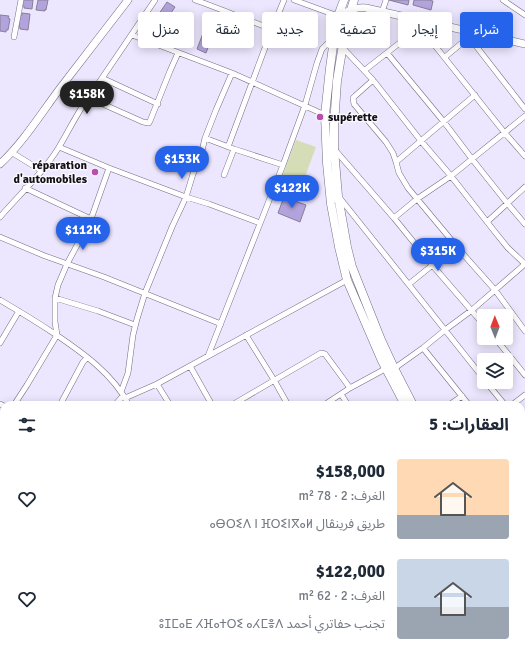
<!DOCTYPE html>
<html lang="ar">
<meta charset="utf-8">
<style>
body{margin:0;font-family:Signika,"Noto Sans Arabic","Noto Sans Tifinagh",sans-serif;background:#f6f6f7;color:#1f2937;direction:rtl;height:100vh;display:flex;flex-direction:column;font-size:15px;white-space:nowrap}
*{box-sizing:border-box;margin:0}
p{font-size:13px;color:#747a83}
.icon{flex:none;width:22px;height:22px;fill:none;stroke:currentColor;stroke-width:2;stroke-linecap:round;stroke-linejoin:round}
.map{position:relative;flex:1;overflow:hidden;direction:ltr}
.panel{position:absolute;left:0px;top:401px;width:525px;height:256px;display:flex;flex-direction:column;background:#fff;border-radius:12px 12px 0 0;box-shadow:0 2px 10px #0003;direction:rtl}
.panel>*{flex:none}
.hud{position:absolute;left:12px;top:12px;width:501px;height:36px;direction:rtl;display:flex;gap:8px}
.needle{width:26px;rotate:359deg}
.controls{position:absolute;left:477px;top:309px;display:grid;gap:8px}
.controls a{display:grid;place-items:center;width:36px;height:36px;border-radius:4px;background:#fff;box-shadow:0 2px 10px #0003;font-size:20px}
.price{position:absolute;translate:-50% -34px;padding:0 9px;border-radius:14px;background:#2563eb;color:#fff;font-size:13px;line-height:26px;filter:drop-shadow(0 1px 2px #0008)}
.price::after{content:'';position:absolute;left:50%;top:24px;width:12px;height:9px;margin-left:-6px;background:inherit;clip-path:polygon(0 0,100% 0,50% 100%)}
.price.selected{background:#222;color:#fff}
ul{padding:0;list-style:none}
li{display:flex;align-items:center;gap:12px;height:100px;padding:0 16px}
li span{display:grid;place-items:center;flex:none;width:112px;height:80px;border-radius:4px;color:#555}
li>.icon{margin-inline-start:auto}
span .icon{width:48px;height:48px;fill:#fffc;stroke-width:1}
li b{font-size:17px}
h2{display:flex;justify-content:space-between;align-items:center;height:48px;padding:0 16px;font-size:17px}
.chip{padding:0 14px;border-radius:4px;background:#fff;box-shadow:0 2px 10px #0003;font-size:14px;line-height:36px}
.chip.selected{background:#2563eb;color:#fff}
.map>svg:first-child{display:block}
.green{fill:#d4ddb6}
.building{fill:#b3a3dd;stroke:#868096}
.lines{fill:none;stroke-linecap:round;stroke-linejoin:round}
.street-casing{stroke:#746e83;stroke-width:6}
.secondary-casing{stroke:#746e83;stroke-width:8}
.primary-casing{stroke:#746e83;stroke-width:9}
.street{stroke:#fff;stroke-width:5}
.secondary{stroke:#fff;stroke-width:7}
.primary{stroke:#fff;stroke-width:8}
.poi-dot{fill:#b94eae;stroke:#f8f7fb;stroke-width:1.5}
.labels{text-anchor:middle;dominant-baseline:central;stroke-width:3;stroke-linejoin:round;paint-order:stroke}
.poi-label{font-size:12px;font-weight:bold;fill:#131018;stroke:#f8f7fb;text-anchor:start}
</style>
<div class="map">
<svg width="525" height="657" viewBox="0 0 525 657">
<rect width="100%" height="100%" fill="#ece6fe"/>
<path class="green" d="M296,140L316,147L301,187L281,180Z"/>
<path class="building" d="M23,0H33L32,9L24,8V6L22,5Z
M38,0H48L46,10L45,9V11L36,10Z
M389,0H409L408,5Z
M414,0H429L433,1L431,10L413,5Z
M167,2L175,7L160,30L152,24Z
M22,13L30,14L28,30L20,29V27H19L20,15H22Z
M0,15L9,16L8,18L10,19L8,30H6V32L0,31Z
M207,23L216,26L206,53L197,49Z
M284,197L306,205L300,222L278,213Z
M4,599V622L0,617V600Z"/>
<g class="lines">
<defs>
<path id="street" d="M195,0C221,9 246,20 272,29
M294,0L338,16
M503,0L525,15
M382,12L386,0
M425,22L420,27L504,132L525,156
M132,35L232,73L325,115L334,117
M14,37L21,0
M469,37L525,109
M342,47L373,80L421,141L451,176L495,232L508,248L525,264
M387,53L444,122L472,159L507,203L525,224
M445,57L469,37L468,34
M365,70L420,27
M102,78L158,104
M373,80L355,96L353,98L354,104L386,142L393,153L396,162L399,173L408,188L463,254L495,290L525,331
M87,97L143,122L149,123L150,121L170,71L178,53
M205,138L234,149L283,165
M59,147L109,168L186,197L209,204L260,223
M228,147L272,29L284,0
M335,150L394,218L433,266L484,325
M11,152L42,171
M396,162L475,95
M224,175L234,149
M25,188L91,219
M339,197L484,379
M0,217C20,194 43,173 59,147C71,127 81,105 96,87L155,0
M394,218L417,199L451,176L525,116
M487,222L525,187
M0,237L45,256L104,277L221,324
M409,284L456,246
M55,298L98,311L135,325
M0,300C19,311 37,322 55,334C83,353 113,374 129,405
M246,335L274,380L288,405
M495,338L525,375
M0,343L19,311
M423,348L469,405
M208,356L283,165L305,105L317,63L322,49L328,43L334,39
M190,366L212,405
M392,370L423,348L445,330L472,310L525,264
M486,382L505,405
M157,384L170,405
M121,392L128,373L133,335L137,319L145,293L172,227L186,197L193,174L201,155L205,138L216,110L232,73
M341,394L348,405
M0,404L4,406
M14,405L27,385L57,335L55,322V298L58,285L67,264L91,219L109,168
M60,405L83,362L87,358
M115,405L121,398H125L157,384L347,280
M232,405L321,353L325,354L350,388
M324,405L350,388L385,369
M449,405L462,396
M512,405L525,395
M521,424L525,429
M0,429H4
M521,470L525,475
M0,532L4,531
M0,568H4
M521,588L525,582
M0,593L4,594
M521,609L525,612
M145,653L146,657
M167,653L177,657
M198,653L199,657
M239,653L240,657
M281,653L282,657
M369,653L380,657
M461,653L473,657
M0,654L15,657
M32,657L42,653
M298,657L299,653
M476,657L479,653"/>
<path id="secondary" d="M338,16C348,11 355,7 366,8L525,44
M0,164C23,143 42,112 61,87C83,58 106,29 128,0"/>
<path id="primary" d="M344,0L338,16L334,39L330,68L325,115L327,163L331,204L339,247L347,280L382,361L405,405
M354,0L346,26L337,81L334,125V149L338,196L347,247L352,267L381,340L394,368L413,405
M521,524L525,528
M521,533L525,537"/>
</defs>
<use href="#street" class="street-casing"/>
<use href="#secondary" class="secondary-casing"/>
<use href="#primary" class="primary-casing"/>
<use href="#street" class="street"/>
<use href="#secondary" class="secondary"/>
<use href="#primary" class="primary"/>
</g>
<g class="poi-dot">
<circle cx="320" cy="117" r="4"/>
<circle cx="95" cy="172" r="4"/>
</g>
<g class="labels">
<g class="poi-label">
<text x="328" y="117">supérette</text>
<text x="87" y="165" text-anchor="end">réparation<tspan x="87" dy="14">d'automobiles</tspan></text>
</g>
</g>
</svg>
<div class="controls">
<a><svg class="needle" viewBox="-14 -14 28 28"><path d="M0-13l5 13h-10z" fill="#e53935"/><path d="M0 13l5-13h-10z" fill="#747a83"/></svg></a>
<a><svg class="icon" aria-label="layers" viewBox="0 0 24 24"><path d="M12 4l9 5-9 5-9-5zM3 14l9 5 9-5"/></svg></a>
</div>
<b class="price selected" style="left:87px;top:115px">$158K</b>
<b class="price" style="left:182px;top:180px">$153K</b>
<b class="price" style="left:292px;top:209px">$122K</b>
<b class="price" style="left:83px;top:251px">$112K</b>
<b class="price" style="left:438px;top:272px">$315K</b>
<div class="hud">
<a class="chip selected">شراء</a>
<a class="chip">إيجار</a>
<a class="chip">تصفية</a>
<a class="chip">جديد</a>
<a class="chip">شقة</a>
<a class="chip">منزل</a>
</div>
<section class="panel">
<h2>العقارات: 5<svg class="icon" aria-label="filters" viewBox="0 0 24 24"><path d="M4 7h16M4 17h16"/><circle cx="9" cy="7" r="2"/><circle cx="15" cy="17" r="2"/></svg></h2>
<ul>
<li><span style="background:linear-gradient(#ffd9b3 70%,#9aa5b1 0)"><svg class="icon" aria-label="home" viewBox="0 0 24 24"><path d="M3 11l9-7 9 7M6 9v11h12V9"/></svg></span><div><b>$158,000</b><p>الغرف: 2 · 78 m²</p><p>طريق فرينڨال ⴰⴱⵔⵉⴷ ⵏ ⴼⵔⵉⵏⴳⴰⵍ</p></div><svg class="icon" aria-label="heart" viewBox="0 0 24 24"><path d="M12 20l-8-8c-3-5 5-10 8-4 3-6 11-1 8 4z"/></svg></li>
<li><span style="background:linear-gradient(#c9d6e8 60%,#9aa5b1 0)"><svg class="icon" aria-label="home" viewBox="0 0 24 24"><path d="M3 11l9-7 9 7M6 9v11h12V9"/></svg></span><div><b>$122,000</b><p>الغرف: 2 · 62 m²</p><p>تجنب حفاتري أحمد ⵓⵊⵎⴰⴹ ⵃⴼⴰⵜⵔⵉ ⴰⵃⵎⴻⴷ</p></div><svg class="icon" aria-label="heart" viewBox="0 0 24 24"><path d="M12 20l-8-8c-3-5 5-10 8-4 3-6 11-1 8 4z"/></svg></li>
</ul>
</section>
</div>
